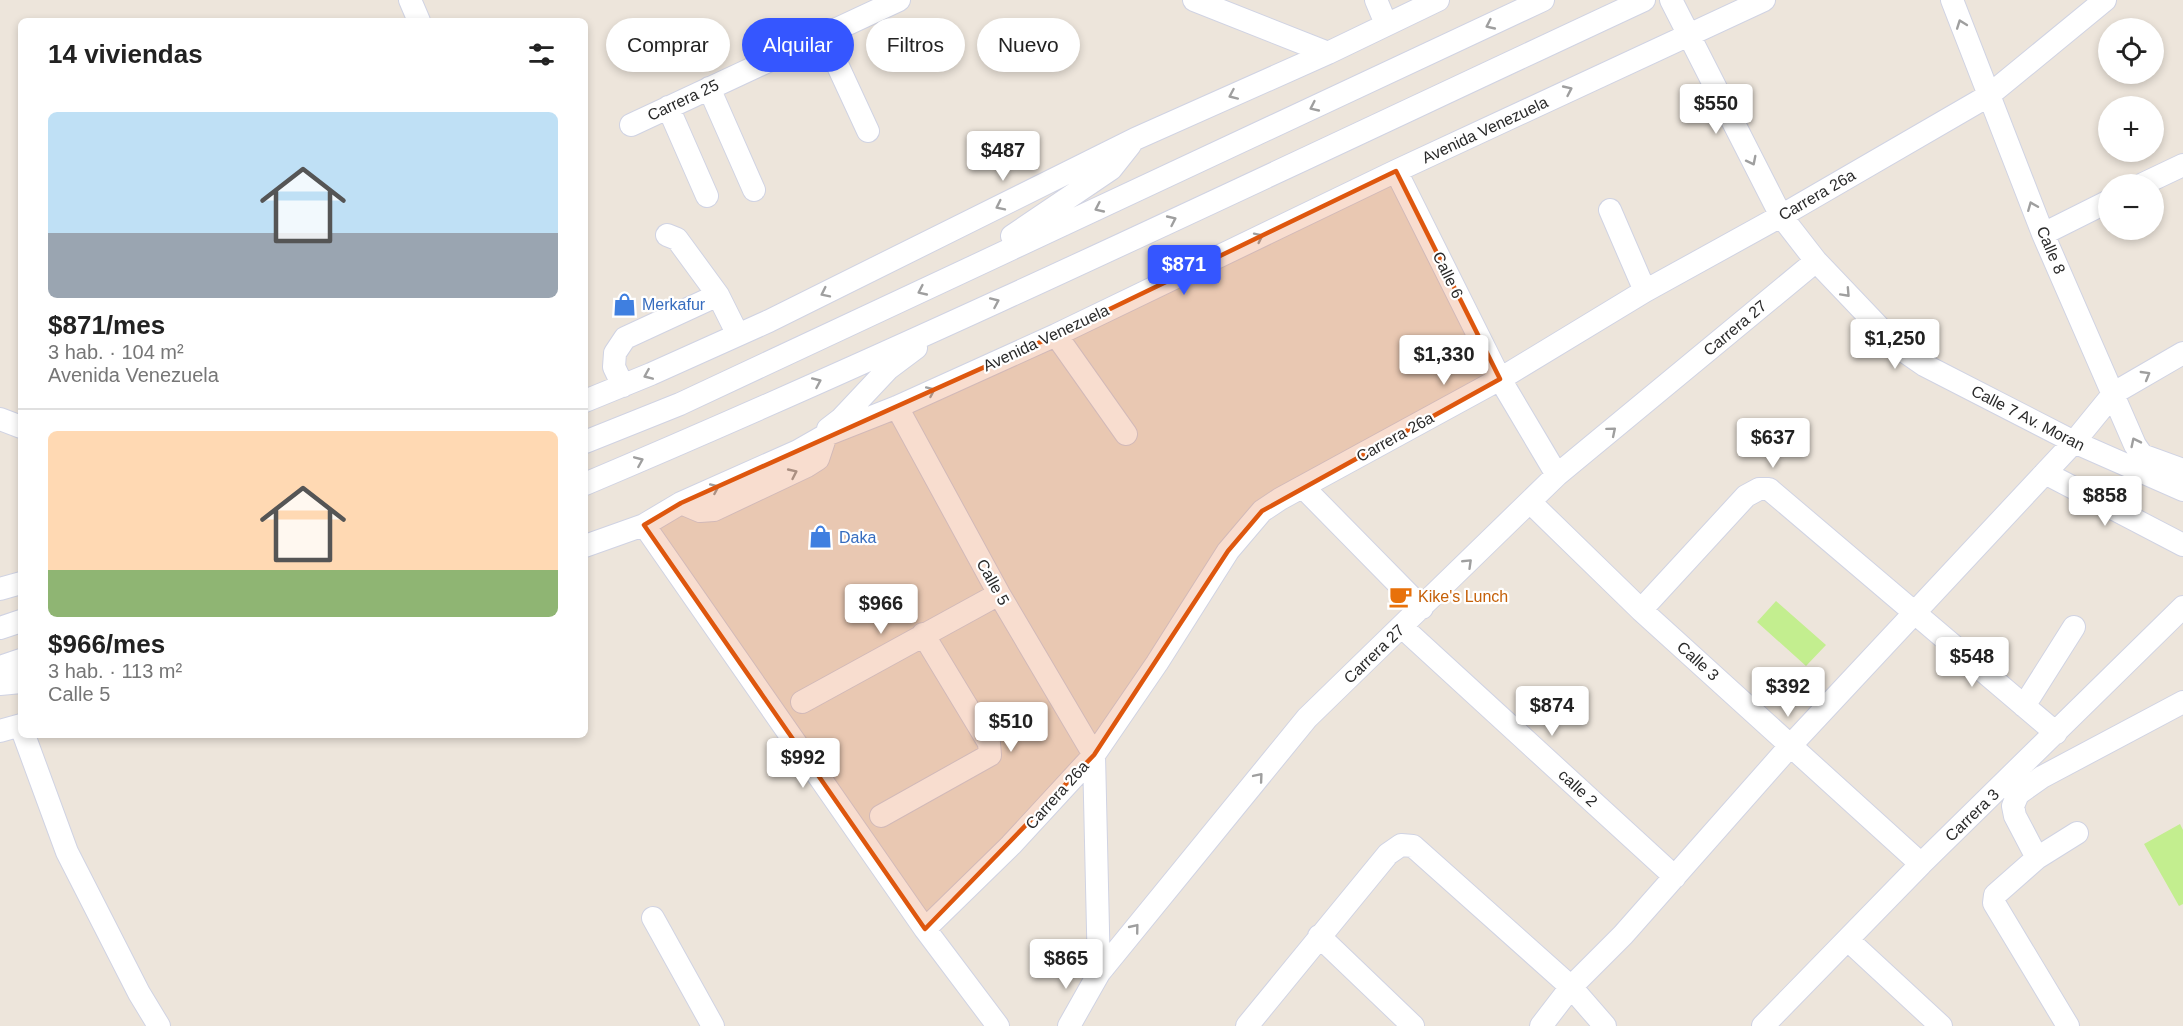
<!DOCTYPE html>
<html lang="es">
<meta charset="utf-8">
<style>
body{margin:0;font-family:Helvetica,sans-serif;background:#f2f2f2;color:#222;height:100vh;display:flex;flex-direction:column;font-size:22px;white-space:nowrap}
*{box-sizing:border-box;margin:0}
p{font-size:20px;color:#767676}
.icon{flex:none;width:33px;height:33px;fill:none;stroke:currentColor;stroke-width:2;stroke-linecap:round;stroke-linejoin:round}
.map{position:relative;flex:1;overflow:hidden}
.drawer{position:absolute;left:18px;top:18px;width:570px;height:720px;display:flex;flex-direction:column;background:#fff;border-radius:9px;box-shadow:0 3px 9px #0003}
.drawer>*{flex:none}
.hud{position:absolute;left:606px;top:18px;width:570px;height:54px;display:flex;gap:12px}
.fabs{position:absolute;left:2098px;top:18px;display:grid;gap:12px}
.fabs a{display:grid;place-items:center;width:66px;height:66px;border-radius:50%;background:#fff;box-shadow:0 3px 9px #0003;font-size:30px}
.price{position:absolute;translate:-50% -51px;padding:0 14px;border-radius:6px;background:#fff;color:#222;font-size:20px;line-height:39px;filter:drop-shadow(0 2px 3px #0008)}
.price::after{content:'';position:absolute;left:50%;top:36px;width:18px;height:14px;margin-left:-9px;background:inherit;clip-path:polygon(0 0,100% 0,50% 100%)}
.price.on{background:#3556ff;color:#fff}
ul{padding:0;list-style:none}
li{display:grid;align-content:center;gap:12px;height:318px;padding:0 30px}
li+li{border-top:2px solid #e0e0e0}
li span{display:grid;place-items:center;height:186px;border-radius:9px;color:#555}
li>.icon{margin-inline-start:auto}
span .icon{width:108px;height:108px;fill:#fffc;stroke-width:1}
li b{font-size:26px}
h2{display:flex;justify-content:space-between;align-items:center;height:72px;padding:0 30px;font-size:26px}
.tag{padding:0 21px;border-radius:27px;background:#fff;box-shadow:0 3px 9px #0003;font-size:21px;line-height:54px}
.tag.on{background:#3556ff;color:#fff}
.map>svg:first-child{display:block}
.pitch{fill:#c3ee8f}
.lines{fill:none;stroke-linecap:round;stroke-linejoin:round}
.minor-casing{stroke:#d0d3e3;stroke-width:24}
.minor{stroke:#fff;stroke-width:22}
.oneway{stroke:#9f9f9f}
.marked{fill:#de570e;fill-opacity:0.2;stroke:#de570e;stroke-width:4.5;stroke-linejoin:round}
.labels{text-anchor:middle;dominant-baseline:central;stroke-width:4.5;stroke-linejoin:round;paint-order:stroke}
.street-label{font-size:16px;fill:#2a2a2a;stroke:#fff}
.shop-label{font-size:16px;fill:#366cbe;stroke:#fff;text-anchor:start}
.food-label{font-size:16px;fill:#c56008;stroke:#fff;text-anchor:start}
</style>
<div class="map">
<svg width="2183" height="1026" viewBox="0 0 2183 1026">
<rect width="100%" height="100%" fill="#ede5db"/>
<path class="pitch" d="M1776,601L1826,645L1806,666L1757,622Z
M2180,824L2183,830V904L2179,906L2144,844Z"/>
<g class="lines">
<defs>
<path id="minor" d="M410,0L419,21
M1194,0L1328,53
M1376,0L1386,24
M1671,0L1781,216L1816,261L1898,347L1924,365L2074,442L2183,490
M1952,0L2043,234L2135,445L2142,455L2183,470
M824,36L868,131
M709,88L754,190
M668,107L707,196
M631,125L899,0
M1396,171L1500,379L1557,475
M2143,184L2183,165
M1610,210L1645,291
M2043,234L2109,201
M667,235L677,239L718,295L738,335
M1012,236L1111,169L1130,145
M1056,335L1126,434
M623,386L614,367L615,353L625,338L718,295
M585,401L651,374L769,321L1135,139L1328,53L1438,0
M897,407L999,594L1094,755L1099,973
M0,419L21,427
M828,429L841,419L888,369L916,348
M585,442L680,404L1543,0
M2045,473L2183,545
M585,484C942,333 1292,164 1644,0
M1303,487L1422,608
M1530,502L1641,610L1921,864
M681,503L700,511L714,510L807,466L818,459L826,435
M644,525L925,929L998,1026
M585,546L644,525L681,503L798,451L826,435L897,407L1056,335L1396,171L1764,0
M0,589L21,583
M1641,610L1746,496L1759,489H1769L2056,733
M1402,627L1675,877
M0,628L21,621
M0,667L21,660
M0,684L21,682
M802,702L999,594
M2024,706L2074,627
M0,731L21,725
M24,735L67,852L139,993L159,1026
M881,816L990,755L989,743L923,634
M2037,858L2015,816L2013,806L2018,794L2042,777L2183,702
M653,918L713,1026
M925,929L1011,845L1094,755L1157,663L1228,551L1262,511L1280,499L1500,379L1645,291L1781,216L1988,96L2105,0
M1319,936L1413,1026
M1848,940L1941,1026
M1069,1026L1099,973L1307,718L1557,475L1816,261
M1247,1026L1388,854L1401,845L1413,846L1571,987L1605,1026
M1541,1026L1571,987L1623,935L1791,745L2074,442L2114,393L2183,353
M1763,1026L1921,864L2183,607
M2068,1026L1994,903L1995,895L2037,858L2077,833"/>
</defs>
<use href="#minor" class="minor-casing"/>
<use href="#minor" class="minor"/>
</g>
<defs><path id="oneway-chevron" d="M-2-3.5L2.5 0L-2 3.5" fill="none" stroke-width="1.6" stroke-linecap="round" stroke-linejoin="round" transform="scale(1.5)"/></defs>
<g class="oneway">
<use href="#oneway-chevron" transform="translate(1961 24) rotate(-110)"/>
<use href="#oneway-chevron" transform="translate(1490 25) rotate(155)"/>
<use href="#oneway-chevron" transform="translate(1568 90) rotate(-25)"/>
<use href="#oneway-chevron" transform="translate(1233 95) rotate(156)"/>
<use href="#oneway-chevron" transform="translate(1314 107) rotate(155)"/>
<use href="#oneway-chevron" transform="translate(1752 161) rotate(63)"/>
<use href="#oneway-chevron" transform="translate(1000 206) rotate(154)"/>
<use href="#oneway-chevron" transform="translate(2032 206) rotate(-112)"/>
<use href="#oneway-chevron" transform="translate(1099 208) rotate(155)"/>
<use href="#oneway-chevron" transform="translate(1172 220) rotate(-25)"/>
<use href="#oneway-chevron" transform="translate(1259 237) rotate(-26)"/>
<use href="#oneway-chevron" transform="translate(922 291) rotate(155)"/>
<use href="#oneway-chevron" transform="translate(825 293) rotate(154)"/>
<use href="#oneway-chevron" transform="translate(1846 293) rotate(47)"/>
<use href="#oneway-chevron" transform="translate(995 302) rotate(-24)"/>
<use href="#oneway-chevron" transform="translate(648 375) rotate(157)"/>
<use href="#oneway-chevron" transform="translate(2146 375) rotate(-30)"/>
<use href="#oneway-chevron" transform="translate(817 382) rotate(-24)"/>
<use href="#oneway-chevron" transform="translate(931 391) rotate(-24)"/>
<use href="#oneway-chevron" transform="translate(1612 431) rotate(-40)"/>
<use href="#oneway-chevron" transform="translate(2135 442) rotate(-116)"/>
<use href="#oneway-chevron" transform="translate(639 461) rotate(-23)"/>
<use href="#oneway-chevron" transform="translate(793 473) rotate(-25)"/>
<use href="#oneway-chevron" transform="translate(715 488) rotate(-24)"/>
<use href="#oneway-chevron" transform="translate(1468 563) rotate(-44)"/>
<use href="#oneway-chevron" transform="translate(1259 777) rotate(-50)"/>
<use href="#oneway-chevron" transform="translate(1135 928) rotate(-51)"/>
</g>
<path class="marked" d="M1396,171L1500,379L1262,511L1228,551L1094,755L925,929L644,525L681,503L1056,335Z"/>
<defs>
<symbol id="shop-bare" viewBox="-9 -9 18 18"><path d="M-5-2.5h2.3a2.7 3.5 0 0 1 5.4 0H5L5.5 6h-11ZM-1.5-2.5h3a1.5 2.3 0 0 0-3 0Z" fill="#3f7fe0" stroke="#fff" stroke-width="2.5" paint-order="stroke"/></symbol>
<symbol id="cafe-bare" viewBox="-9 -9 18 18"><path d="M-5.5-4.5H6V0H3Q3 3.5 0 3.5H-2.5Q-5.5 3.5-5.5 0ZM3-3.2v2h1.7v-2ZM-6 4.5H4V6H-6Z" fill="#e8710a" stroke="#fff" stroke-width="2.5" paint-order="stroke"/></symbol>
</defs>
<g fill-rule="evenodd">
<use href="#shop-bare" x="608" y="288" width="33" height="33"/>
<use href="#shop-bare" x="804" y="520" width="33" height="33"/>
<use href="#cafe-bare" x="1384" y="580" width="33" height="33"/>
</g>
<g class="labels">
<g class="street-label">
<text transform="translate(683 100) rotate(-25)">Carrera 25</text>
<text transform="translate(1485 130) rotate(-25)">Avenida Venezuela</text>
<text transform="translate(1817 195) rotate(-30)">Carrera 26a</text>
<text transform="translate(2051 250) rotate(67)">Calle 8</text>
<text transform="translate(1448 275) rotate(64)">Calle 6</text>
<text transform="translate(1735 328) rotate(-40)">Carrera 27</text>
<text transform="translate(1046 338) rotate(-25)">Avenida Venezuela</text>
<text transform="translate(2028 418) rotate(27)">Calle 7 Av. Moran</text>
<text transform="translate(1395 437) rotate(-29)">Carrera 26a</text>
<text transform="translate(993 582) rotate(61)">Calle 5</text>
<text transform="translate(1374 654) rotate(-44)">Carrera 27</text>
<text transform="translate(1698 661) rotate(42)">Calle 3</text>
<text transform="translate(1578 788) rotate(43)">calle 2</text>
<text transform="translate(1057 795) rotate(-48)">Carrera 26a</text>
<text transform="translate(1972 815) rotate(-44)">Carrera 3</text>
</g>
<g class="shop-label">
<text x="642" y="304">Merkafur</text>
<text x="839" y="537">Daka</text>
</g>
<g class="food-label">
<text x="1418" y="596">Kike's Lunch</text>
</g>
</g>
</svg>
<div class="fabs">
<a><svg class="icon" aria-label="locate" viewBox="0 0 24 24"><circle cx="12" cy="12" r="6"/><path d="M12 2v4M12 18v4M2 12h4M18 12h4"/></svg></a>
<a>+</a>
<a>−</a>
</div>
<b class="price" style="left:1716px;top:135px">$550</b>
<b class="price" style="left:1003px;top:182px">$487</b>
<b class="price on" style="left:1184px;top:296px">$871</b>
<b class="price" style="left:1895px;top:370px">$1,250</b>
<b class="price" style="left:1444px;top:386px">$1,330</b>
<b class="price" style="left:1773px;top:469px">$637</b>
<b class="price" style="left:2105px;top:527px">$858</b>
<b class="price" style="left:881px;top:635px">$966</b>
<b class="price" style="left:1972px;top:688px">$548</b>
<b class="price" style="left:1788px;top:718px">$392</b>
<b class="price" style="left:1552px;top:737px">$874</b>
<b class="price" style="left:1011px;top:753px">$510</b>
<b class="price" style="left:803px;top:789px">$992</b>
<b class="price" style="left:1066px;top:990px">$865</b>
<div class="hud">
<a class="tag">Comprar</a>
<a class="tag on">Alquilar</a>
<a class="tag">Filtros</a>
<a class="tag">Nuevo</a>
</div>
<section class="drawer">
<h2>14 viviendas<svg class="icon" aria-label="filters" viewBox="0 0 24 24"><path d="M4 7h16M4 17h16"/><circle cx="9" cy="7" r="2"/><circle cx="15" cy="17" r="2"/></svg></h2>
<ul>
<li><span style="background:linear-gradient(#bfe0f5 65%,#9aa5b1 0)"><svg class="icon" aria-label="home" viewBox="0 0 24 24"><path d="M3 11l9-7 9 7M6 9v11h12V9"/></svg></span><div><b>$871/mes</b><p>3 hab. · 104 m²</p><p>Avenida Venezuela</p></div></li>
<li><span style="background:linear-gradient(#ffd9b3 75%,#8fb573 0)"><svg class="icon" aria-label="home" viewBox="0 0 24 24"><path d="M3 11l9-7 9 7M6 9v11h12V9"/></svg></span><div><b>$966/mes</b><p>3 hab. · 113 m²</p><p>Calle 5</p></div></li>
</ul>
</section>
</div>
